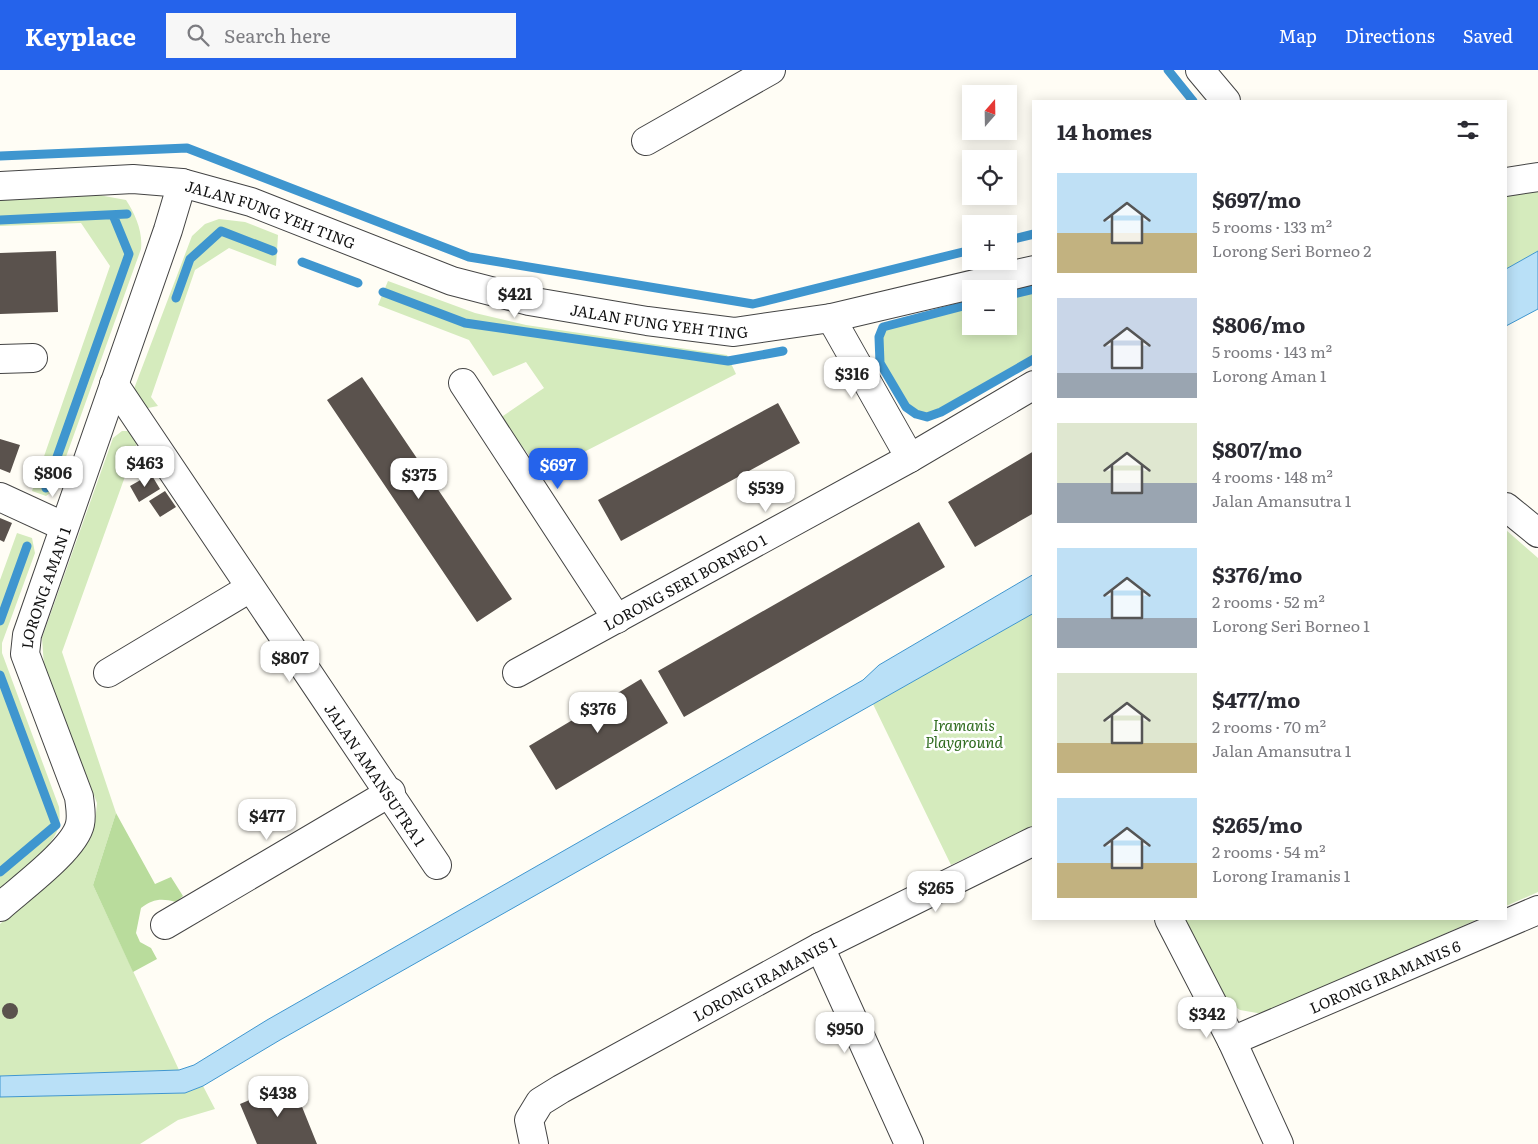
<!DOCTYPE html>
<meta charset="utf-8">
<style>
body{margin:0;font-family:Literata,serif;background:#f7f7f7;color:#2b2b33;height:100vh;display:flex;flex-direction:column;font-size:19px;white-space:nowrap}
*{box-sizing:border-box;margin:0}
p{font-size:16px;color:#7c7c81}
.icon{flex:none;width:28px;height:28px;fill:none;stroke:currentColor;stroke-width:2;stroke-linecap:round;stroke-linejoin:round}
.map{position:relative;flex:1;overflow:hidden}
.drawer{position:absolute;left:1032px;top:30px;width:475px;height:820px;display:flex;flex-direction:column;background:#fff;border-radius:0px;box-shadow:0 2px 12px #0003}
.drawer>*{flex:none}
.needle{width:32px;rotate:20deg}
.controls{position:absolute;left:962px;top:15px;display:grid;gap:10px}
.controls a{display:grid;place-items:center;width:55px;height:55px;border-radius:0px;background:#fff;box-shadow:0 2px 12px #0003;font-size:25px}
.price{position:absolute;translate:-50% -42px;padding:0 11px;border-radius:10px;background:#fff;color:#222;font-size:16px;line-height:32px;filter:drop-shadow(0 1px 2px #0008)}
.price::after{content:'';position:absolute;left:50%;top:30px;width:15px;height:11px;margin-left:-8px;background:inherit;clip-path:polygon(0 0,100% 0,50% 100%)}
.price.on{background:#2563eb;color:#fff}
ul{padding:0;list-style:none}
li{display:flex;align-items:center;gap:15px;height:125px;padding:0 25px}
li span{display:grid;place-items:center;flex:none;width:140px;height:100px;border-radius:0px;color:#555}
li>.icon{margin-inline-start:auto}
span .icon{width:60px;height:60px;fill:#fffc;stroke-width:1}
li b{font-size:21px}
h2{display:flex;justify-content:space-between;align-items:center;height:60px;padding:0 25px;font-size:21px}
header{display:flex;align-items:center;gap:30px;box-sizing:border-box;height:70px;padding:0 25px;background:#2563eb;color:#fff}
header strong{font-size:24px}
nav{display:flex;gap:28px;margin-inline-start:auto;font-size:18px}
.search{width:350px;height:45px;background:#f7f7f7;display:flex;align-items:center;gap:12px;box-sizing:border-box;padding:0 18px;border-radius:0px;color:#7c7c81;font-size:19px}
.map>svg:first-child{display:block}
.green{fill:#d5ebbd}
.forest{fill:#b9dc9c}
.water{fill:#b9e0f7;stroke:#3f96cf}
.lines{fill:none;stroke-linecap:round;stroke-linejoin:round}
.stream{stroke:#3f96cf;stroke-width:9}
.building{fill:#5a524d}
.minor-casing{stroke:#444;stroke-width:30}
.minor{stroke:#fff;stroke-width:28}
.labels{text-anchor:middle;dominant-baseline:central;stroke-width:5;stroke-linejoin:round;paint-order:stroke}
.street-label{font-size:15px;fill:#111;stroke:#fff}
.park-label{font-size:15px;font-style:italic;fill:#2f6b1f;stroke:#fff}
</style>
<header>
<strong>Keyplace</strong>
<div class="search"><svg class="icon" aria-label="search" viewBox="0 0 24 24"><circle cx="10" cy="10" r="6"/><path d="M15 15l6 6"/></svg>Search here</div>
<nav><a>Map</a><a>Directions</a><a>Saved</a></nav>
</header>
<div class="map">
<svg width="1538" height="1074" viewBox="0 0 1538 1074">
<rect width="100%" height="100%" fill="#fffdf5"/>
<path class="green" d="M1538,122V181L1506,199V125Z
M93,124L126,130C135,144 143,161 141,179L54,420L46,426L32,421L110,196L81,153L0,156V129Z
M219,149L245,152L278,165L276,196L229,178L195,200L151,327L158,336L143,339L132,324L192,166L205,154Z
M388,211L475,243L526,255L727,285L736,304L543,403L500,348L544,318L526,292L493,306L469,270L378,235Z
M1034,222V287L940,340C932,342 925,344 917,341C908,337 884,301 882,290C881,280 881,269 885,260L971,238V256H1009V229Z
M122,361H130L137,373L62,582L116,743L93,815L179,1000L0,1006V854C22,835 80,790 91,767C95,757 96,743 97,733L44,596L42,568L113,368Z
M1506,460L1538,488V822L1506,836Z
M17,463L32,468L35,483L2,573V583L59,737C61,753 59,762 49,774L51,780L0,824V510Z
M1034,543V755L951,795L873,634Z
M1181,849H1478L1263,944L1240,940L1220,926Z
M203,1016L215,1039L178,1050L140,1074H0V1027L185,1023Z"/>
<path class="forest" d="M116,743L155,814L171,807L183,826L176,832C161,828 153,829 141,838L136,863L140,872L151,878L157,889L133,902L93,815Z"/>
<path class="water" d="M1538,181V239L1506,256V199Z
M1034,504V543L280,970L203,1016L185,1023L0,1027V1006L179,1000L194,995L267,950L863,610L879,595Z"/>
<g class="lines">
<path class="stream" d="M1168,0L1193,31
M0,86L187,78L469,187L753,234L971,180
M0,150L127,144
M1009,170L1034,164
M302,192L358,213
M383,222L465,253L728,291L783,281
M1009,225L1034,219
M176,228L190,189L221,161L273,181
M971,234L883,257L879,267L880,293L906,337L916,344L927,347L941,342L1034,289
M46,418L129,184L113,145
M0,551L27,476
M0,605L56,755L0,802"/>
</g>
<path class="building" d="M56,181L58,242L0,244V183Z
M362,307L512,529L477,552L327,330Z
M778,333L800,373L621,471L598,430Z
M0,369L20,375L10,403L0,399Z
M1034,381V443L975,477L948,432Z
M151,404L160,419L139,432L130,416Z
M165,421L176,437L160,447L149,431Z
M0,448L12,453L4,472L0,470Z
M919,452L945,497L684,647L658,601Z
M641,609L668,653L556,720L529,676Z
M2 941a8 8 0 1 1 16 0a8 8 0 1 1-16 0Z
M292,1012L317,1074H257L240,1034Z"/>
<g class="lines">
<defs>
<g id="minor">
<path d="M1200,0L1226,31"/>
<path d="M646,71L771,0"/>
<path d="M1506,112L1538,107"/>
<path id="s1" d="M0,116L133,109L182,113L251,132L452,211L529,231L647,251L734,262L831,248L1034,200"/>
<path d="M831,248L910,388"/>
<path d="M0,289L33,288"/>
<path d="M463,313L617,549"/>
<path id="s2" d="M114,314L437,795"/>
<path d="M0,427L63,456"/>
<path d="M1506,437L1538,463"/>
<path d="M108,603L250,518"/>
<path id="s3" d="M517,603L910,388L1034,315"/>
<path id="s4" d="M0,837C20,819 75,779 80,754C82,745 80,736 79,727L25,584L27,565L168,160L182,113"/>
<path d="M1169,849L1232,971L1279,1074"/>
<path d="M165,855L391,722"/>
<path d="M820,877L909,1074"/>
<path id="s5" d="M1232,971L1538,840"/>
<path id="s6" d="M534,1074L529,1050L540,1032L561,1019L820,877L1034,771"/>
</g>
</defs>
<use href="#minor" class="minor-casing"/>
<use href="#minor" class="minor"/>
</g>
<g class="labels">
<g class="street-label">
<text stroke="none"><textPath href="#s1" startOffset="276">JALAN FUNG YEH TING</textPath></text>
<text stroke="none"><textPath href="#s1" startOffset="681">JALAN FUNG YEH TING</textPath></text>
<text stroke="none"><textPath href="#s3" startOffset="191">LORONG SERI BORNEO 1</textPath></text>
<text stroke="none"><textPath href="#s4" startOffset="366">LORONG AMAN 1</textPath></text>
<text stroke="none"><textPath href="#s2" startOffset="470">JALAN AMANSUTRA 1</textPath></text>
<text stroke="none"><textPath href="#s5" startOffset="166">LORONG IRAMANIS 6</textPath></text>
<text stroke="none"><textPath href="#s6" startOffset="302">LORONG IRAMANIS 1</textPath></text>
</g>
<g class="park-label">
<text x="964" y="654">Iramanis<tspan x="964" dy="17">Playground</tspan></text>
</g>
</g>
</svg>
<div class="controls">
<a><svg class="needle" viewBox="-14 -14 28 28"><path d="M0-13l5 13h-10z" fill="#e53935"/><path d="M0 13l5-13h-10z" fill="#7c7c81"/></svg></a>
<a><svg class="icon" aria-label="locate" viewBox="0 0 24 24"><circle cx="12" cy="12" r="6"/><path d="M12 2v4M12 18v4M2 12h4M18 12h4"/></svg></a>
<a>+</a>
<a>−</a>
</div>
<b class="price" style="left:515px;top:249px">$421</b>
<b class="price" style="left:852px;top:329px">$316</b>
<b class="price" style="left:145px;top:418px">$463</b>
<b class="price on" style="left:558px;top:420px">$697</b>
<b class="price" style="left:53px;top:428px">$806</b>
<b class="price" style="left:419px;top:430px">$375</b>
<b class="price" style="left:766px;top:443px">$539</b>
<b class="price" style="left:290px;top:613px">$807</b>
<b class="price" style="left:598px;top:664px">$376</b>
<b class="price" style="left:267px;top:771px">$477</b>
<b class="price" style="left:936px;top:843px">$265</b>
<b class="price" style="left:1207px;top:969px">$342</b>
<b class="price" style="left:845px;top:984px">$950</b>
<b class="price" style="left:278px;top:1048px">$438</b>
<section class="drawer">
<h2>14 homes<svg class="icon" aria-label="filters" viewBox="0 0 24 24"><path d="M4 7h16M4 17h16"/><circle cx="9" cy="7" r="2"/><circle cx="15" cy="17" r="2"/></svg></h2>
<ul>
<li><span style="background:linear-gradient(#bfe0f5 60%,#c2b280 0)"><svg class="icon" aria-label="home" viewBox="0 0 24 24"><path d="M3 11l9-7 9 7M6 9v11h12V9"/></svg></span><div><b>$697/mo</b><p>5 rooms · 133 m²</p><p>Lorong Seri Borneo 2</p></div></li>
<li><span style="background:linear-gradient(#c9d6e8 75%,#9aa5b1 0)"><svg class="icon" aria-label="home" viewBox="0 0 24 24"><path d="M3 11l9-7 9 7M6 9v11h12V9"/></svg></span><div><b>$806/mo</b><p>5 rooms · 143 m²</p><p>Lorong Aman 1</p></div></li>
<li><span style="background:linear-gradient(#dfe7d0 60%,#9aa5b1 0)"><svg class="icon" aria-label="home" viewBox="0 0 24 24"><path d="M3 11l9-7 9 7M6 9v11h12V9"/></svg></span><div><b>$807/mo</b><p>4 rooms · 148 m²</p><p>Jalan Amansutra 1</p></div></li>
<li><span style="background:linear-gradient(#bfe0f5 70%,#9aa5b1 0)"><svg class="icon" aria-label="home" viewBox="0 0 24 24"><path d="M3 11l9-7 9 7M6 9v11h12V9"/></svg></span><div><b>$376/mo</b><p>2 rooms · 52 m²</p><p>Lorong Seri Borneo 1</p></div></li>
<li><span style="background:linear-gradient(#dfe7d0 70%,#c2b280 0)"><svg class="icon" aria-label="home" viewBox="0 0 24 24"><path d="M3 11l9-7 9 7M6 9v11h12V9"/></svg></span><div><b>$477/mo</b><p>2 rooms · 70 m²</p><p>Jalan Amansutra 1</p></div></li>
<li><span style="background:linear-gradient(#bfe0f5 65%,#c2b280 0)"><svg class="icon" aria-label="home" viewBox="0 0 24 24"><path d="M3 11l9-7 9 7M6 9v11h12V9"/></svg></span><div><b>$265/mo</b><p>2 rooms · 54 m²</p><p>Lorong Iramanis 1</p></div></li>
</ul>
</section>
</div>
